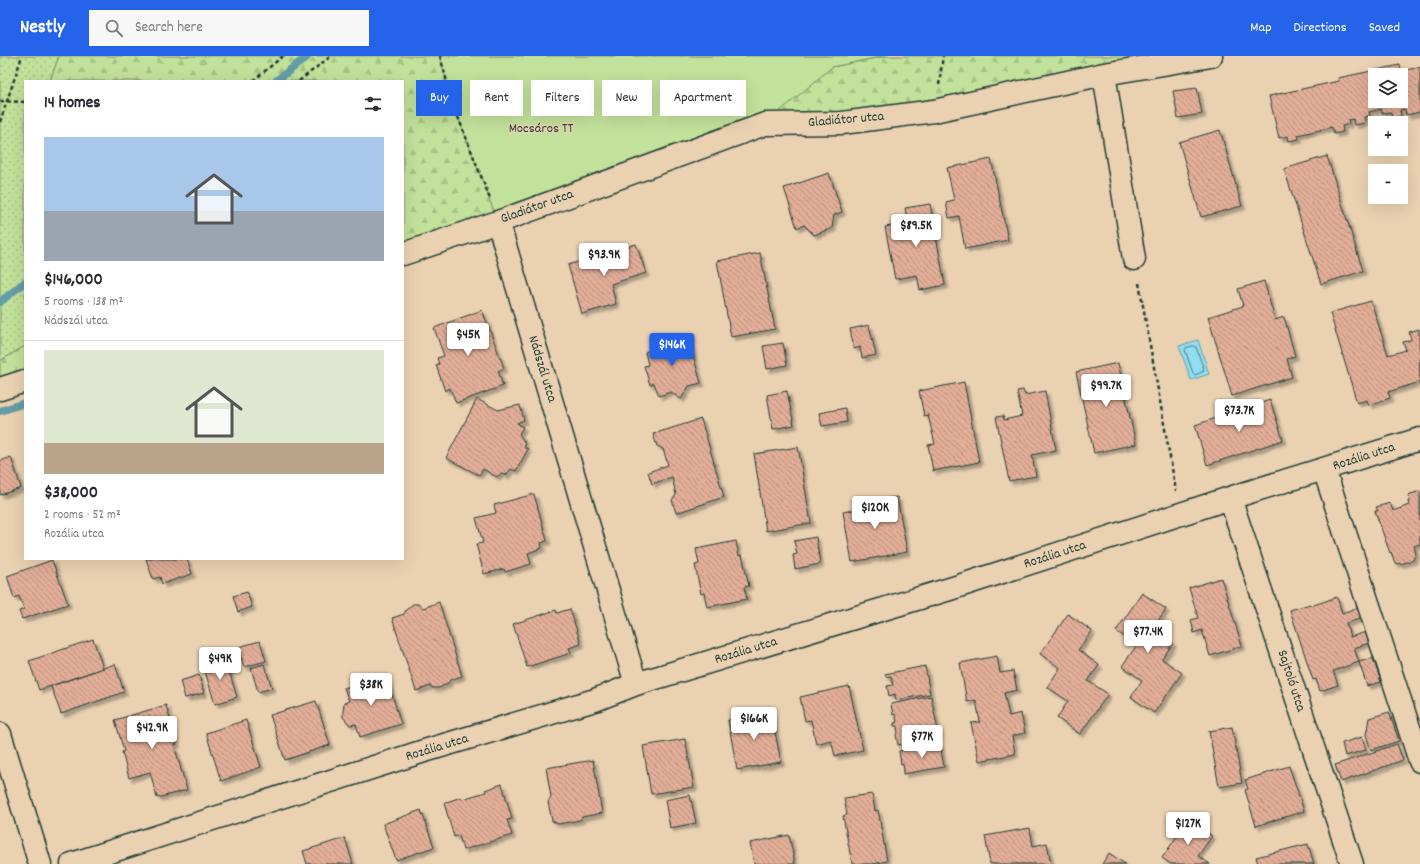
<!DOCTYPE html>
<meta charset="utf-8">
<style>
body{margin:0;font-family:Dekko,sans-serif;background:#f7f7f7;color:#2b2b33;height:100vh;display:flex;flex-direction:column;font-size:15px;white-space:nowrap}
*{box-sizing:border-box;margin:0}
p{font-size:13px;color:#7c7c81}
.icon{flex:none;width:22px;height:22px;fill:none;stroke:currentColor;stroke-width:2;stroke-linecap:round;stroke-linejoin:round}
.map{position:relative;flex:1;overflow:hidden}
.side{position:absolute;left:24px;top:24px;width:380px;height:480px;display:flex;flex-direction:column;background:#fff;border-radius:0px;box-shadow:0 4px 16px #0002}
.side>*{flex:none}
.guide{position:absolute;left:416px;top:24px;width:380px;height:36px;display:flex;gap:8px}
.buttons{position:absolute;left:1368px;top:12px;display:grid;gap:8px}
.buttons a{display:grid;place-items:center;width:40px;height:40px;border-radius:0px;background:#fff;box-shadow:0 4px 16px #0002;font-size:20px}
.price{position:absolute;translate:-50% -34px;padding:0 9px;border-radius:4px;background:#fff;color:#222;font-size:13px;line-height:26px;filter:drop-shadow(0 1px 2px #0008)}
.price::after{content:'';position:absolute;left:50%;top:24px;width:12px;height:9px;margin-left:-6px;background:inherit;clip-path:polygon(0 0,100% 0,50% 100%)}
.price.selected{background:#2563eb;color:#fff}
ul{padding:0;list-style:none}
li{display:grid;align-content:center;gap:8px;height:212px;padding:0 20px}
li+li{border-top:1px solid #e1e1e2}
li span{display:grid;place-items:center;height:124px;border-radius:0px;color:#555}
li>.icon{margin-inline-start:auto}
span .icon{width:72px;height:72px;fill:#fffc;stroke-width:1}
li b{font-size:17px}
h2{display:flex;justify-content:space-between;align-items:center;height:48px;padding:0 20px;font-size:17px}
.pill{padding:0 14px;border-radius:0px;background:#fff;box-shadow:0 4px 16px #0002;font-size:14px;line-height:36px}
.pill.selected{background:#2563eb;color:#fff}
header{display:flex;align-items:center;gap:24px;box-sizing:border-box;height:56px;padding:0 20px;background:#2563eb;color:#fff}
header strong{font-size:19px}
nav{display:flex;gap:22px;margin-inline-start:auto;font-size:14px}
.search{width:280px;height:36px;background:#f7f7f7;display:flex;align-items:center;gap:10px;box-sizing:border-box;padding:0 14px;border-radius:0px;color:#7c7c81;font-size:15px}
.map>svg:first-child{display:block}
.grass{fill:url(#grass-dots);stroke:#708f67}
.forest{fill:url(#forest-firs);stroke:#708f67}
.park{fill:#c2e19a;stroke:#708f67}
.water{fill:#91ddf1;stroke:#639da5}
.lines{fill:none;stroke-linecap:round;stroke-linejoin:round}
.shore{stroke:#4d7d80;stroke-width:1}
.stream{stroke:#639da5;stroke-width:8}
.building{fill:url(#building-back-hatch);stroke:#1f3d34;fill-rule:evenodd;filter:url(#shadow)}
.minor-casing{stroke:#1f3d34;stroke-width:25}
.path{stroke:#1f3d34;stroke-width:2.5;stroke-dasharray:4 3;stroke-linecap:butt}
.minor{stroke:#ead1b2;stroke-width:22}
.labels{text-anchor:middle;dominant-baseline:central;stroke-width:3;stroke-linejoin:round;paint-order:stroke}
.street-label{font-size:14px;fill:#1f3d34;stroke:#ead1b2}
.park-label{font-size:14px;fill:#274539;stroke:#ead1b2}
</style>
<header>
<strong>Nestly</strong>
<div class="search"><svg class="icon" aria-label="search" viewBox="0 0 24 24"><circle cx="10" cy="10" r="6"/><path d="M15 15l6 6"/></svg>Search here</div>
<nav><a>Map</a><a>Directions</a><a>Saved</a></nav>
</header>
<div class="map">
<svg width="1420" height="808" viewBox="0 0 1420 808">
<defs>
<pattern id="grass-dots" width="8" height="8" patternUnits="userSpaceOnUse"><rect width="8" height="8" fill="#c2e19a"/><path d="M2 2h.1M6 6h.1" fill="none" stroke="#a6c285" stroke-width="1.8" stroke-linecap="round"/></pattern>
<pattern id="forest-firs" width="22" height="20" patternUnits="userSpaceOnUse"><rect width="22" height="20" fill="#c2e19a"/><path d="M5 1l3.5 6h-7zM16 11l3.5 6h-7z" fill="#a6c285"/></pattern>
<pattern id="building-back-hatch" width="6" height="6" patternUnits="userSpaceOnUse"><rect width="6" height="6" fill="#e3ae98"/><path d="M-1 5l2 2M0 0l6 6M5-1l2 2" fill="none" stroke="#b78f7d"/></pattern>
<filter id="shadow"><feDropShadow dx="3.5" dy="3.5" stdDeviation="1" flood-color="#0004"/></filter>
</defs>
<rect width="100%" height="100%" fill="#ead1b2"/>
<filter id="ink" filterUnits="userSpaceOnUse"><feTurbulence type="fractalNoise" baseFrequency=".025" numOctaves="2"/><feDisplacementMap in="SourceGraphic" scale="8" xChannelSelector="R" yChannelSelector="G"/><feConvolveMatrix kernelMatrix="1 2 1 2 8 2 1 2 1" color-interpolation-filters="sRGB"/></filter>
<g filter="url(#ink)">
<path class="grass" d="M0,0H59L50,25H25V290L0,305Z"/>
<path class="forest" d="M59,0H829L832,11L885,0H1204L1104,18L765,68L403,198V25H50Z
M25,290V325L0,333V305Z"/>
<path class="park" d="M440,0H885L832,11L765,68L498,166L453,48Z"/>
<path class="water" d="M1198,284L1209,318L1191,324L1179,290Z"/>
<g class="lines">
<path class="shore" d="M1194,290L1196,291L1204,314L1202,316L1195,319L1193,317L1185,294L1186,292Z"/>
<path class="stream" d="M276,25L308,0
M0,246L25,226
M0,355L25,347"/>
</g>
<path class="building" d="M1400,9L1401,15L1420,11V56L1406,59L1405,53L1400,54L1401,60L1392,62L1391,56L1382,57L1381,53L1369,56L1370,60L1364,61L1365,67L1354,69L1353,63L1348,64L1349,68L1342,70L1343,76L1334,78L1332,71L1298,79L1299,83L1289,85L1288,80L1279,82L1269,40L1339,25L1338,22ZM1375,19H1401V45H1375Z
M1197,32L1202,58L1178,62L1173,35Z
M1220,74L1242,150L1201,161L1179,86Z
M1327,100L1363,215L1321,228L1284,113Z
M991,103L1008,184L965,193L959,160L949,162L946,146L954,144L947,112Z
M829,117L842,156L834,159L832,172L814,179L804,169L797,172L784,132Z
M930,148L945,229L920,234L917,219L895,223L885,171L908,167L905,152Z
M636,188L646,217L611,228L616,248L582,258L568,209Z
M760,197L775,273L731,281L717,205Z
M1264,225L1275,264L1284,261L1295,300L1287,303L1292,321L1232,340L1208,261L1243,250L1238,233Z
M1371,245L1388,299L1406,294L1403,286L1411,284L1409,276L1419,273L1420,326L1388,336L1390,342L1369,349L1367,344L1357,347L1330,257Z
M482,254L504,312L498,315L503,330L456,347L450,332L445,335L436,309L439,308L437,302L444,300L434,272Z
M869,269L876,299L862,302L860,291L854,293L850,273Z
M662,278L676,286L688,282L701,327L689,330L681,343L671,336L659,340L654,327L650,329L644,310L648,309L645,296L656,292Z
M783,287L787,309L767,313L763,290Z
M1118,307L1136,388L1094,397L1076,316Z
M964,326L979,406L933,415L928,389L935,388L928,359L924,360L919,335Z
M1023,334L1025,339L1045,335L1056,394L1032,399L1036,420L1009,425L996,361L1003,360L1004,364L1022,360L1017,335Z
M787,335L794,369L773,373L767,339Z
M477,343L498,354L520,349L524,364L517,367L523,371L519,378L524,385L525,392L528,393L516,415L511,413L506,419L500,418L497,421L483,413L479,419L446,402Z
M1270,344L1283,384L1207,409L1195,369Z
M845,352L847,366L822,370L819,357Z
M701,363L724,441L676,457L672,444L676,439L672,421L652,428L648,416L668,409L663,393L657,390L653,378Z
M798,391L811,467L766,475L754,398Z
M11,401L21,432L0,439V405Z
M1420,435V488L1414,490L1416,498L1413,504L1401,508L1395,507L1391,496L1390,497L1375,455H1378L1376,451L1390,447L1393,455L1409,449L1408,445L1410,444L1408,439Z
M534,438L547,485L541,487L542,492L528,497L531,508L505,516L504,513L484,518L476,488L483,487L476,462L496,457L494,449Z
M897,441L907,496L852,506L843,456L867,451L866,445Z
M816,481L820,508L795,513L793,499L797,498L794,485Z
M736,485L739,500L742,499L749,530L744,531L747,543L707,551L704,537L701,538L695,509L699,508L696,493Z
M146,503H187L192,518L162,528L160,521L153,523Z
M52,504L68,548L22,563L19,555L24,553L19,540L14,542L7,520Z
M1221,522L1242,590L1210,600L1202,574L1194,577L1191,564L1198,562L1189,532Z
M247,536L252,551L238,556L233,540Z
M1142,537L1166,553L1152,573L1173,587L1162,603L1182,617L1154,657L1131,641L1142,624L1122,610L1137,589L1116,575Z
M1337,541L1342,557L1359,551L1363,562L1346,567L1350,581L1366,576L1369,587L1354,592L1359,606L1333,615L1338,629L1320,635L1316,623L1313,624L1290,554L1310,548L1311,550Z
M439,546L462,620L450,624L448,627L439,632H433L430,630L416,635L392,562L404,558L406,554L413,548H418L423,552Z
M570,553L581,588L569,592L571,597L527,611L513,568L556,554L557,557Z
M1068,558L1092,575L1078,594L1099,609L1088,625L1108,638L1080,678L1057,662L1068,645L1047,631L1060,612L1040,598Z
M93,583L103,612L39,634L29,605Z
M260,585L266,605L244,611L238,591Z
M997,600L1000,617L1013,615L1017,634L1004,637L1009,660L1021,657L1025,677L1012,680L1015,698L979,705L971,667L980,666L976,644L967,646L960,607Z
M225,602L237,641L215,648L203,609Z
M1373,602L1381,626L1367,630L1359,606Z
M115,608L124,636L61,658L51,630Z
M264,608L272,632L258,636L251,612Z
M925,610L930,638L896,644L895,638L889,640L887,630L893,629L891,620L886,621L885,618Z
M199,619L204,637L185,642L180,625Z
M386,619L401,668L360,681L356,668L350,669L343,661V655L344,647L349,645L344,632Z
M849,630L863,694L835,700L831,684L816,688L811,664L805,665L800,641Z
M931,640L939,680H937L938,687L905,693L904,688L898,689L896,678L898,677L897,670H894V667L897,666L895,658L893,659L891,648Z
M316,645L330,689L285,704L270,659Z
M166,649L177,688L174,689L187,734L157,742L150,716L129,722L122,696L124,695L115,664Z
M771,656L781,706L737,714L728,664Z
M1389,656L1399,685L1371,694L1366,679L1369,662Z
M246,664L261,711L221,725L206,677Z
M1232,671L1242,727L1219,731L1209,675Z
M1362,681L1366,694L1345,700L1342,687Z
M685,683L694,731L651,738L643,690Z
M940,688L944,711L903,718V715H904L903,707L901,708L899,695Z
M1397,688L1403,704L1341,726L1335,709Z
M593,704L602,757L582,761L580,764L558,768L552,765L548,746L551,741L546,712Z
M1289,710L1304,755L1256,770L1245,734L1248,733L1245,724Z
M502,728L512,763L507,764L512,779L463,794L459,779L454,781L444,747L461,741L462,743L486,736L485,734Z
M872,738L875,755L878,754L887,805L873,808H852L843,760L847,759L844,742Z
M690,739L696,767L670,772L665,744Z
M421,754L434,791L396,804L383,768Z
M1188,764L1212,780L1198,800L1210,808H1171L1162,802Z
M1030,772L1033,790L1047,787L1051,808H990L985,780Z
M789,779L795,808H754L750,787Z
M345,782L353,808H307L303,795Z
M1308,788L1314,808H1258L1256,801Z
M1109,797L1125,808H1102Z"/>
<g class="lines">
<defs>
<path id="minor" d="M1104,18L1134,203
M498,166L636,628
M403,198L498,166L765,68L842,67L934,55L1104,18L1211,0
M0,333L25,325
M1324,413L1420,705
M1230,442L1352,808
M0,678L40,808
M72,808L421,696L595,644L636,628L953,532L1230,442L1420,383"/>
</defs>
<use href="#minor" class="minor-casing"/>
<path class="path" d="M440,0L453,48L490,143
M253,25L283,0
M299,25L331,0
M939,29L943,0
M0,45L25,46
M0,66L22,0
M1139,227L1176,435"/>
<use href="#minor" class="minor"/>
</g>
</g>
<g class="labels">
<g class="street-label">
<text transform="translate(846 64) rotate(-5)">Gladiátor utca</text>
<text transform="translate(537 151) rotate(-20)">Gladiátor utca</text>
<text transform="translate(542 313) rotate(73)">Nádszál utca</text>
<text transform="translate(1364 401) rotate(-18)">Rozália utca</text>
<text transform="translate(1055 499) rotate(-18)">Rozália utca</text>
<text transform="translate(746 595) rotate(-17)">Rozália utca</text>
<text transform="translate(1291 625) rotate(72)">Sajtoló utca</text>
<text transform="translate(437 692) rotate(-17)">Rozália utca</text>
</g>
<g class="park-label">
<text x="541" y="73">Mocsáros TT</text>
</g>
</g>
</svg>
<div class="buttons">
<a><svg class="icon" aria-label="layers" viewBox="0 0 24 24"><path d="M12 4l9 5-9 5-9-5zM3 14l9 5 9-5"/></svg></a>
<a>+</a>
<a>−</a>
</div>
<b class="price" style="left:916px;top:192px">$89.5K</b>
<b class="price" style="left:604px;top:221px">$93.9K</b>
<b class="price" style="left:468px;top:301px">$45K</b>
<b class="price selected" style="left:672px;top:311px">$146K</b>
<b class="price" style="left:1106px;top:352px">$99.7K</b>
<b class="price" style="left:1239px;top:377px">$73.7K</b>
<b class="price" style="left:875px;top:474px">$120K</b>
<b class="price" style="left:1148px;top:598px">$77.4K</b>
<b class="price" style="left:220px;top:625px">$49K</b>
<b class="price" style="left:371px;top:651px">$38K</b>
<b class="price" style="left:754px;top:685px">$166K</b>
<b class="price" style="left:152px;top:694px">$42.9K</b>
<b class="price" style="left:922px;top:703px">$77K</b>
<b class="price" style="left:1188px;top:790px">$127K</b>
<div class="guide">
<a class="pill selected">Buy</a>
<a class="pill">Rent</a>
<a class="pill">Filters</a>
<a class="pill">New</a>
<a class="pill">Apartment</a>
</div>
<section class="side">
<h2>14 homes<svg class="icon" aria-label="filters" viewBox="0 0 24 24"><path d="M4 7h16M4 17h16"/><circle cx="9" cy="7" r="2"/><circle cx="15" cy="17" r="2"/></svg></h2>
<ul>
<li><span style="background:linear-gradient(#a9c7e8 60%,#9aa5b1 0)"><svg class="icon" aria-label="home" viewBox="0 0 24 24"><path d="M3 11l9-7 9 7M6 9v11h12V9"/></svg></span><div><b>$146,000</b><p>5 rooms · 138 m²</p><p>Nádszál utca</p></div></li>
<li><span style="background:linear-gradient(#dfe7d0 75%,#b9a48a 0)"><svg class="icon" aria-label="home" viewBox="0 0 24 24"><path d="M3 11l9-7 9 7M6 9v11h12V9"/></svg></span><div><b>$38,000</b><p>2 rooms · 52 m²</p><p>Rozália utca</p></div></li>
</ul>
</section>
</div>
